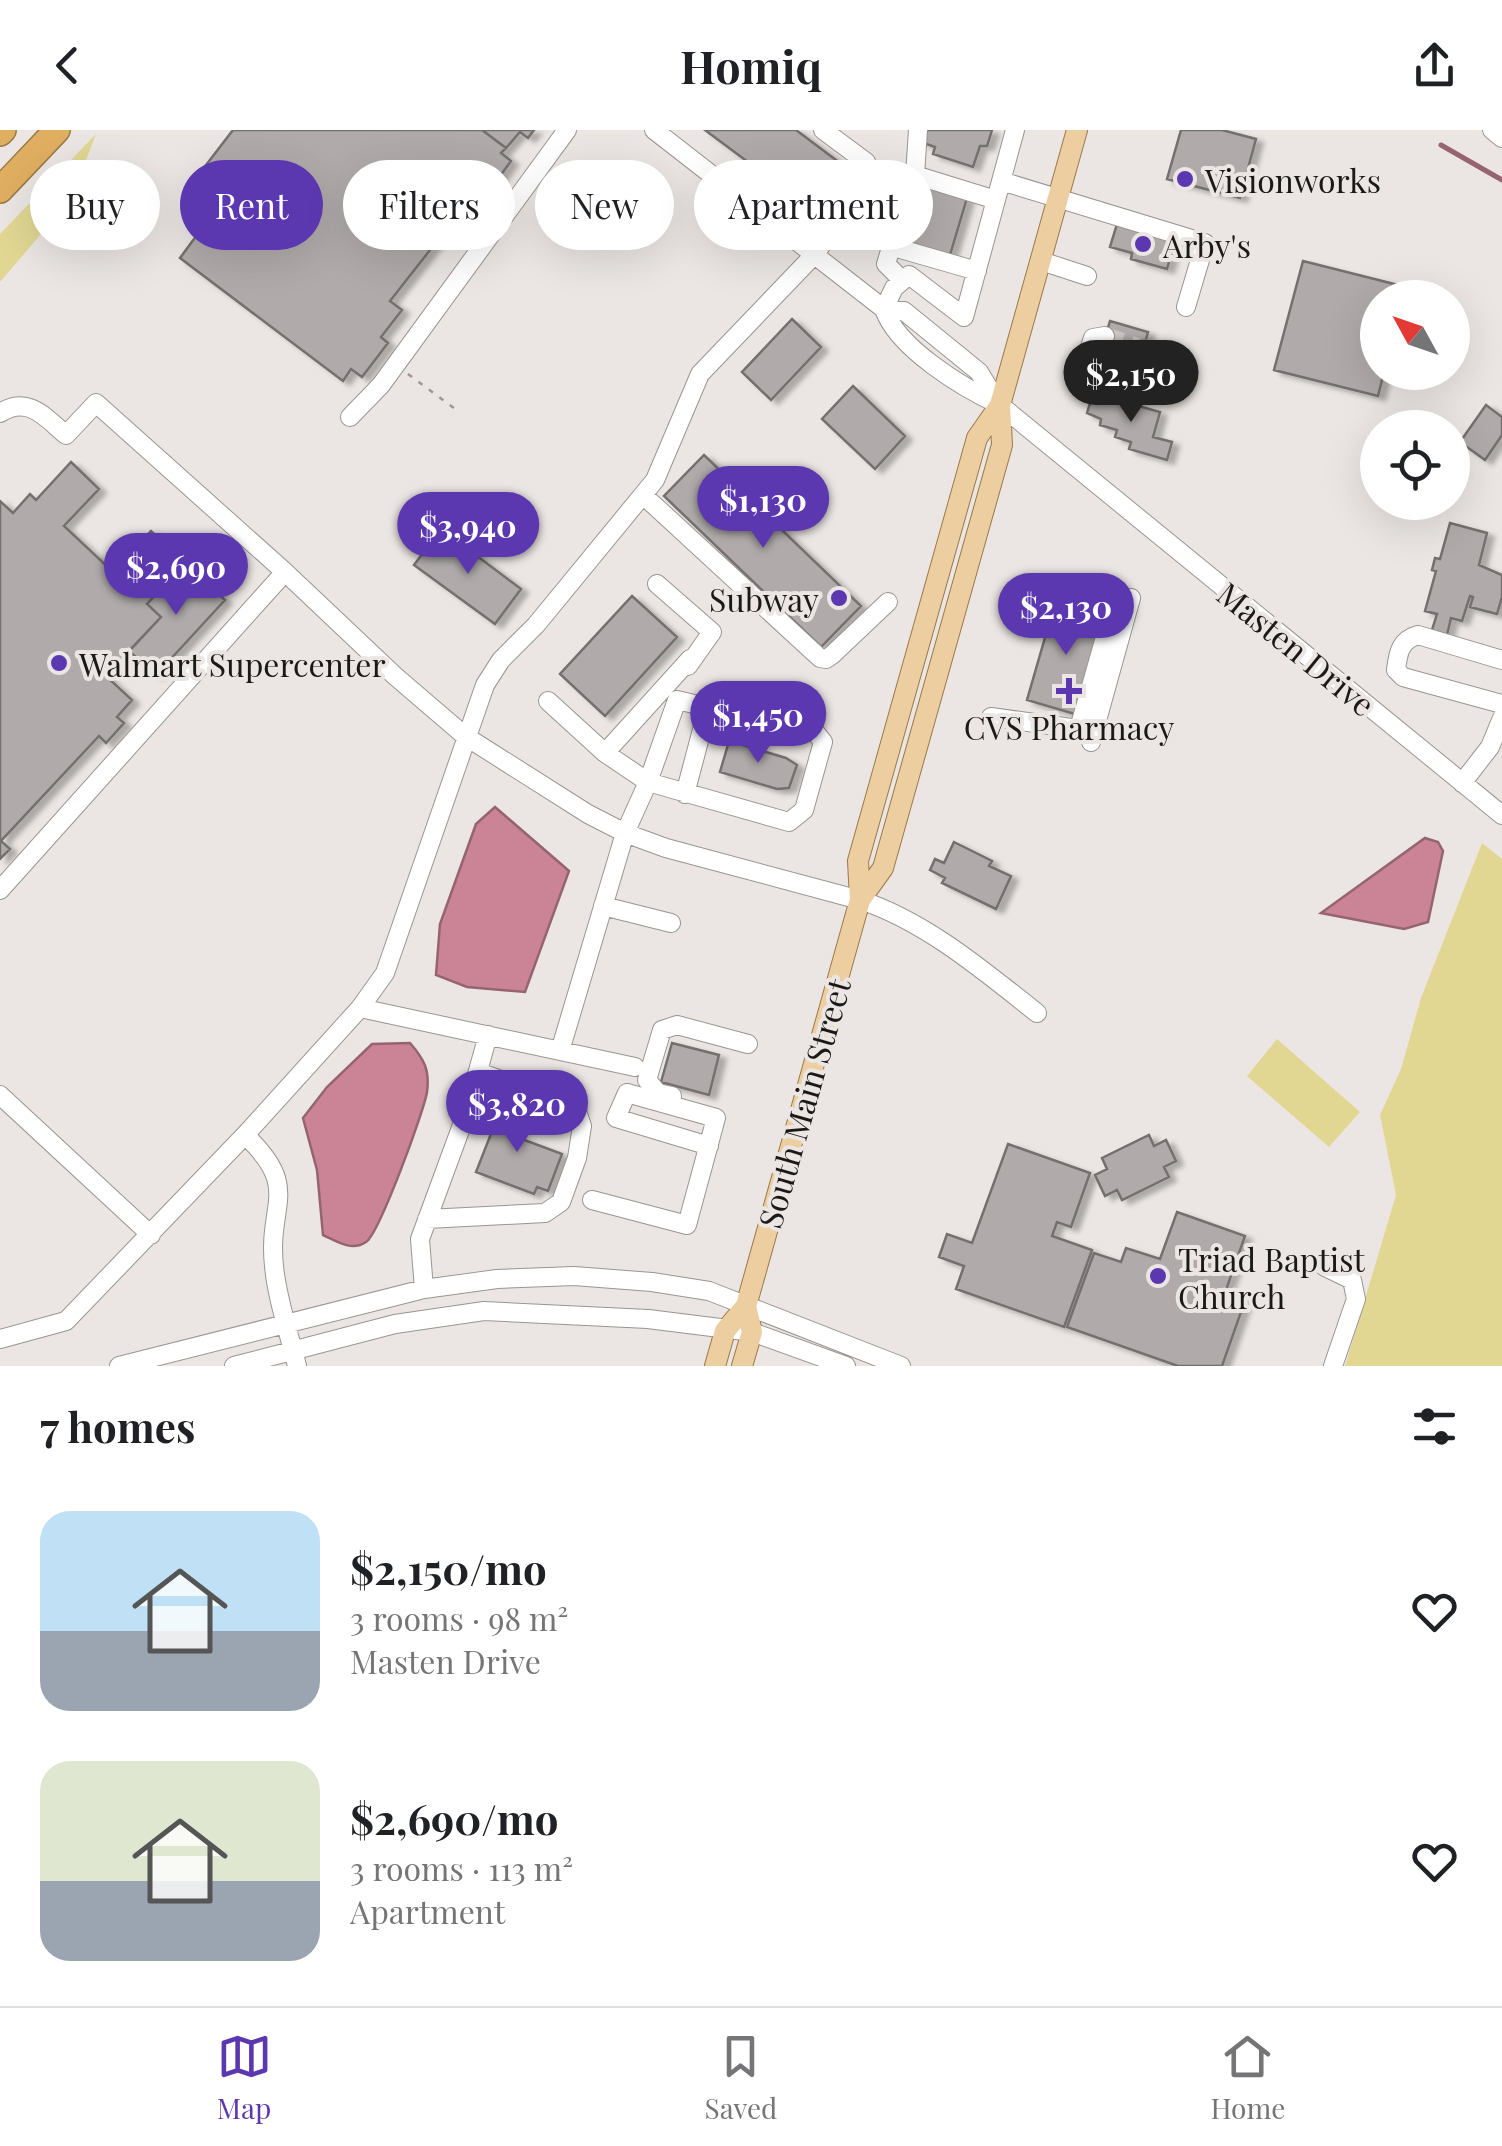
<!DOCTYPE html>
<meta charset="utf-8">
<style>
body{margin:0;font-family:"Playfair Display",serif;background:#f6f6f6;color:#202124;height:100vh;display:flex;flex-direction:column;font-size:38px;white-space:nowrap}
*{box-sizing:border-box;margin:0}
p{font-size:32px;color:#757577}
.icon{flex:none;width:55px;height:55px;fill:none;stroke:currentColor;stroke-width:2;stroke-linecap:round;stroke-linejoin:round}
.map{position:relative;height:1236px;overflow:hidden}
.sheet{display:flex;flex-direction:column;background:#fff;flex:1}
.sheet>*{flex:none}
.hud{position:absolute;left:30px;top:30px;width:1000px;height:90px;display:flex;gap:20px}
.needle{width:65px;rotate:310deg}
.buttons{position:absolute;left:1360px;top:150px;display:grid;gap:20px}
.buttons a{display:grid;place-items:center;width:110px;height:110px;border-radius:50%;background:#fff;box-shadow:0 10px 40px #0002;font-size:50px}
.price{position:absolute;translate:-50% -85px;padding:0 22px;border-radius:35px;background:#5c38b0;color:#fff;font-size:32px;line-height:65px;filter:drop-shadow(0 2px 5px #0008)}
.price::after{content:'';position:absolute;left:50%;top:60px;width:30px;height:22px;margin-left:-15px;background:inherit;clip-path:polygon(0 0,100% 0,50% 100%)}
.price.current{background:#222;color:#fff}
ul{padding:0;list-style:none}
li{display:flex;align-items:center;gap:30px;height:250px;padding:0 40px}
li span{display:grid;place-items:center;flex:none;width:280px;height:200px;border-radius:30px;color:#555}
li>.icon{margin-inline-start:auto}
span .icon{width:120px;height:120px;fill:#fffc;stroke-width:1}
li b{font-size:42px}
h2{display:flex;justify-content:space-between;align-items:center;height:120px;padding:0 40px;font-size:42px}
.pill{padding:0 35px;border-radius:45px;background:#fff;box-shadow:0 10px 40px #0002;font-size:35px;line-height:90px}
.pill.current{background:#5c38b0;color:#fff}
header{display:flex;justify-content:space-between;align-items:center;height:130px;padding:0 40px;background:#fff;font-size:45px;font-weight:700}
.tabs{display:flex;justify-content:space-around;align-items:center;height:140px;border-top:2px solid #e0e0e0;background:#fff;font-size:28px;color:#757577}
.tabs a{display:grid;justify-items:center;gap:5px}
.tabs .current{color:#5c38b0}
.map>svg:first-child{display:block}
.green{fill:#e1d793}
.water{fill:#ca8495;stroke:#966470;stroke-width:2.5}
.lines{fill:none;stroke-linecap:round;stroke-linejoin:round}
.stream{stroke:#966470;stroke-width:5}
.building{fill:#b0abaa;stroke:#75706f;stroke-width:2.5;filter:url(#shadow)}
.minor-tunnel{stroke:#ccc7c5;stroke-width:18;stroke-dasharray:18 9;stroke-linecap:butt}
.minor-casing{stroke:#9a9592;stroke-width:20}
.major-casing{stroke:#9b7a47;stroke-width:22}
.highway-casing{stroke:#9b7a47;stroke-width:28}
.path{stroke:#9b9795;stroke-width:2.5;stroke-dasharray:5 8;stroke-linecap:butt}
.minor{stroke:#fff;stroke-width:18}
.major{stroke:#eccea0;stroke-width:20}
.highway{stroke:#e0ae61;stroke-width:25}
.poi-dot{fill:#5c38b0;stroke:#ebe6e3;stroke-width:4}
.labels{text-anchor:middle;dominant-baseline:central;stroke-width:8;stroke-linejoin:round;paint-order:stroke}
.poi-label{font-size:32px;fill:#1b1918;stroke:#ebe6e3;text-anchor:start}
.street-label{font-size:32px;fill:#1b1918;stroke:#ebe6e3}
</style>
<header><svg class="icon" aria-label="back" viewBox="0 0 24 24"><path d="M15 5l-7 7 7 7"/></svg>Homiq<svg class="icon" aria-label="share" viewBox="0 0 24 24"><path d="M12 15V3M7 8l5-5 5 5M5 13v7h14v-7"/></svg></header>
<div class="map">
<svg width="1502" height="1236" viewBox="0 0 1502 1236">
<defs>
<filter id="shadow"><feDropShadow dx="7" dy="4" stdDeviation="2.5" flood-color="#0004"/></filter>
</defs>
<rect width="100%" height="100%" fill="#ebe6e3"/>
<path class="green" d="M96,4L71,69L0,152V104Z
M1482,713L1502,729V1236H1345L1396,1065L1380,985L1401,939L1421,868Z
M1277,909L1360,982L1329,1017L1247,946Z"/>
<path class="water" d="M495,677L569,741L525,862L467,857L436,845L440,794L476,694Z
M1425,708L1438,712L1443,721L1428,792L1404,799L1321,783Z
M410,913C424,929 430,940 427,962C424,981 379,1104 366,1112C352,1122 336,1111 323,1105L317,1040L303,988L327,957L372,914Z"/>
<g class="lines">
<path class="stream" d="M1441,15L1502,50"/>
</g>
<path class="building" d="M233,0H482L506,18L501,23L511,31L487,64L478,59L390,171L402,180L381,207L388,213L362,247L351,239L343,251L180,128L208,90L201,85L216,64L196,48Z
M482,0H534L528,8L520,2L506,18Z
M705,0H796L852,42L819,85Z
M924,0H992L987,16H980L973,37L933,24L935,17L921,12Z
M1181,0H1222L1256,9L1240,68L1167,49Z
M925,57L967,68L950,125L900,112L909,83L915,85Z
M1117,94L1175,111L1167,139L1131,129L1132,123L1110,117Z
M1303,131L1406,157L1404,168H1378V242H1384L1378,266L1274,240Z
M792,189L821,217L771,270L742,242Z
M1110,191L1148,202L1135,248L1096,236Z
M853,256L905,306L875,339L822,289Z
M1093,263L1160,282L1153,307L1172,312L1167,330L1129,319L1131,312L1115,307L1117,300L1100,295L1101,289L1087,283Z
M1486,275L1502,287V305L1485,330L1460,312Z
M704,325L861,476L821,517L664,366Z
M71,332L99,359L64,396L113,442L151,401L185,433L147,474L161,487L106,546L132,570L117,587L124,593L106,613L99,606L1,711L10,719L0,729V371L13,383L30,364L36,370Z
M1450,393L1487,403L1479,435L1502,445V467L1497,484L1470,477L1473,467L1470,466L1462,491L1451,488L1447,505L1432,500L1437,484L1425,481L1436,441L1432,440L1435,428L1440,429Z
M441,399L521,459L495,494L414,435Z
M185,433L225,470L156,545L129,521L161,487L147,474Z
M632,466L677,507L605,586L560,544Z
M1048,471L1086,482L1085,486L1106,493L1078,585L1027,570L1046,504L1039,502Z
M729,611L786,628L797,635L789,658L777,659L720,642Z
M954,712L992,731L989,736L1011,746L996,779L942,753L945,748L930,740L935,729L944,733Z
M672,913L719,925L709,965L661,952Z
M505,968L523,975L511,1005L562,1024L548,1061L537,1057L534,1064L476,1042Z
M1149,1005L1154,1016L1166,1010L1176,1031L1164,1037L1169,1047L1122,1070L1117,1060L1105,1066L1095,1045L1107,1039L1102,1028Z
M1008,1014L1090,1043L1071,1097L1057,1092L1052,1106L1092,1120L1064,1197L956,1159L964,1136L939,1127L947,1104L972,1113Z
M1177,1082L1245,1106L1226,1160L1246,1168L1222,1236H1178L1067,1197L1094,1123L1121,1132L1126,1118L1160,1129Z"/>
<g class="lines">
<path class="minor-tunnel" d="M1105,206L1143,219"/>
<defs>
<path id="minor" d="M654,0L884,179L904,181L979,242L999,275
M1015,0L964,187L909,145L894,158L884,179C897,218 963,258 1000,275L1502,685
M1492,0L1502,8
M915,45L918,0
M1001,51L1205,113L1186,177
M893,111L886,134L901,149
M1041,131L1087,146
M977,141L897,118L893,111L915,45L996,70
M1105,206L1093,208L1085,232L1092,240L1137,253L1179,229L1143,219
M0,283C28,265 45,287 66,305L96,273L285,442L395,546L465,606L588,684L625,703L666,718L860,770C925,791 984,841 1037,883
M350,287L381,255L567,0
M643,365L820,528L826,529L832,525L888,472
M657,454L712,502L688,536
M1502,530L1418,505C1400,510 1398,523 1396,540L1403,547L1502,574
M548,571L605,623L690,529
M991,587L1071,598L1080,595L1117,465
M1091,612L1131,468
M1462,653L1490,617L1502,588
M685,664L708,577
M0,760L285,442
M603,776L671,793
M360,878L635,937
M560,921L625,703L648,652L677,570L816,603L823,612L804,680L789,692L648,652L605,623
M0,965L151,1105
M672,966L658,963L647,950L662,900L677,895L748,914
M245,1005C302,1059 267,1073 274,1136C277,1169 289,1203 297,1236
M592,1070L687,1095L716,988L627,963L616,988L709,1016
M427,1089L545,1083L561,1072L577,1028L582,996L576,978L479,942
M1325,1137L1352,1150L1356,1169L1333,1236
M424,1159L420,1109L466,984L488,905
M0,1209L66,1191L245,1005L360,878L385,843L485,555L501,530L536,495L655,350L700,244L814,125L866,55V32L823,0
M119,1236L424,1159L497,1149L574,1146L652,1152L709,1161L901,1236
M234,1236L395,1194L484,1181L648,1189L752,1202L846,1236"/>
<path id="major" d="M860,770L883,738L1002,315L1000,275
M715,1236L725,1201L746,1176L860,770L858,731L977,308L1000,275L1077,0
M742,1236L752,1202L746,1176"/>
<path id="highway" d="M0,3L3,0
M0,60L57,0"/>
</defs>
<use href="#minor" class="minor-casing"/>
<use href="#major" class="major-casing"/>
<use href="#highway" class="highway-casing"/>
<path class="path" d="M408,244L458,281"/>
<use href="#minor" class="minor"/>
<use href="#major" class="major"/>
<use href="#highway" class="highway"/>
</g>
<g class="poi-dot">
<circle cx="1185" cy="49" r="10"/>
<circle cx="1143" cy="114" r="10"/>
<circle cx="839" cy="468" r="10"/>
<circle cx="59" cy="533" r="10"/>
<path d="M1064 546h10v10h10v10h-10v10h-10v-10h-10v-10h10z"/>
<circle cx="1158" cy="1146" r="10"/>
</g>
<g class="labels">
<g class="poi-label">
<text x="1205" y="49">Visionworks</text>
<text x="1163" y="114">Arby's</text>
<text x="819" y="468" text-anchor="end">Subway</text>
<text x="79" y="533">Walmart Supercenter</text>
<text x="1069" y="596" text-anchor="middle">CVS Pharmacy</text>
<text x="1178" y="1128">Triad Baptist<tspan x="1178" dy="37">Church</tspan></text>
</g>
<g class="street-label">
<text transform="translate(1297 518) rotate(39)">Masten Drive</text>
<text transform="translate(803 973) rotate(-74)">South Main Street</text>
</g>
</g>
</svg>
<div class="buttons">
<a><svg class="needle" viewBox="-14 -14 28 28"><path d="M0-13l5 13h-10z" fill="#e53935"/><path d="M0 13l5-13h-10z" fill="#757577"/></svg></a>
<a><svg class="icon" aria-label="locate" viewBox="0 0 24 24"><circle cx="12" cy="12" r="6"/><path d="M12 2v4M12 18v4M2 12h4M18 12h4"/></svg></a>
</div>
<b class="price current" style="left:1131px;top:295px">$2,150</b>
<b class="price" style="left:763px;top:421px">$1,130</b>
<b class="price" style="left:468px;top:447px">$3,940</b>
<b class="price" style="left:176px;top:488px">$2,690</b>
<b class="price" style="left:1066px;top:528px">$2,130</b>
<b class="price" style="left:758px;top:636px">$1,450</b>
<b class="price" style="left:517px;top:1025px">$3,820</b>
<div class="hud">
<a class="pill">Buy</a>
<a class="pill current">Rent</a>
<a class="pill">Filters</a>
<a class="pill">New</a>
<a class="pill">Apartment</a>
</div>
</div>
<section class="sheet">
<h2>7 homes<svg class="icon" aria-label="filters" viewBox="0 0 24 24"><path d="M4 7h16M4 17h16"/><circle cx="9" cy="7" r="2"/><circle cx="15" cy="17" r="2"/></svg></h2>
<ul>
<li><span style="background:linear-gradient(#bfe0f5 60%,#9aa5b1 0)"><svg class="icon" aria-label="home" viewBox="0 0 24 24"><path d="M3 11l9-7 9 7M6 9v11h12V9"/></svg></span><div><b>$2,150/mo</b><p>3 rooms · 98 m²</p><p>Masten Drive</p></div><svg class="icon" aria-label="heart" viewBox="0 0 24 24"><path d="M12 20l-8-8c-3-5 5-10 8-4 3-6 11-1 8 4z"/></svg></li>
<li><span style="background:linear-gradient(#dfe7d0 60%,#9aa5b1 0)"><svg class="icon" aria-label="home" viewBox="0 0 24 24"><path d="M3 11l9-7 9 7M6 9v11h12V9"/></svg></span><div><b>$2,690/mo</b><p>3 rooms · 113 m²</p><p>Apartment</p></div><svg class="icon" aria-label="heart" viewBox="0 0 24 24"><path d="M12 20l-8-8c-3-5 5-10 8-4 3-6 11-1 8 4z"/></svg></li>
</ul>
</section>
<nav class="tabs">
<a class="current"><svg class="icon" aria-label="map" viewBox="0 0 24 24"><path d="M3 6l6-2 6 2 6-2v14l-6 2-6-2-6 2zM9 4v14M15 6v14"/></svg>Map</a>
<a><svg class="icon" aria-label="saved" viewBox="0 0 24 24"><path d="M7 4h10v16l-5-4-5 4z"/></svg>Saved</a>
<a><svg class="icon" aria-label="home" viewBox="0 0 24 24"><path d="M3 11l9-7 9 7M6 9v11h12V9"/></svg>Home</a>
</nav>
